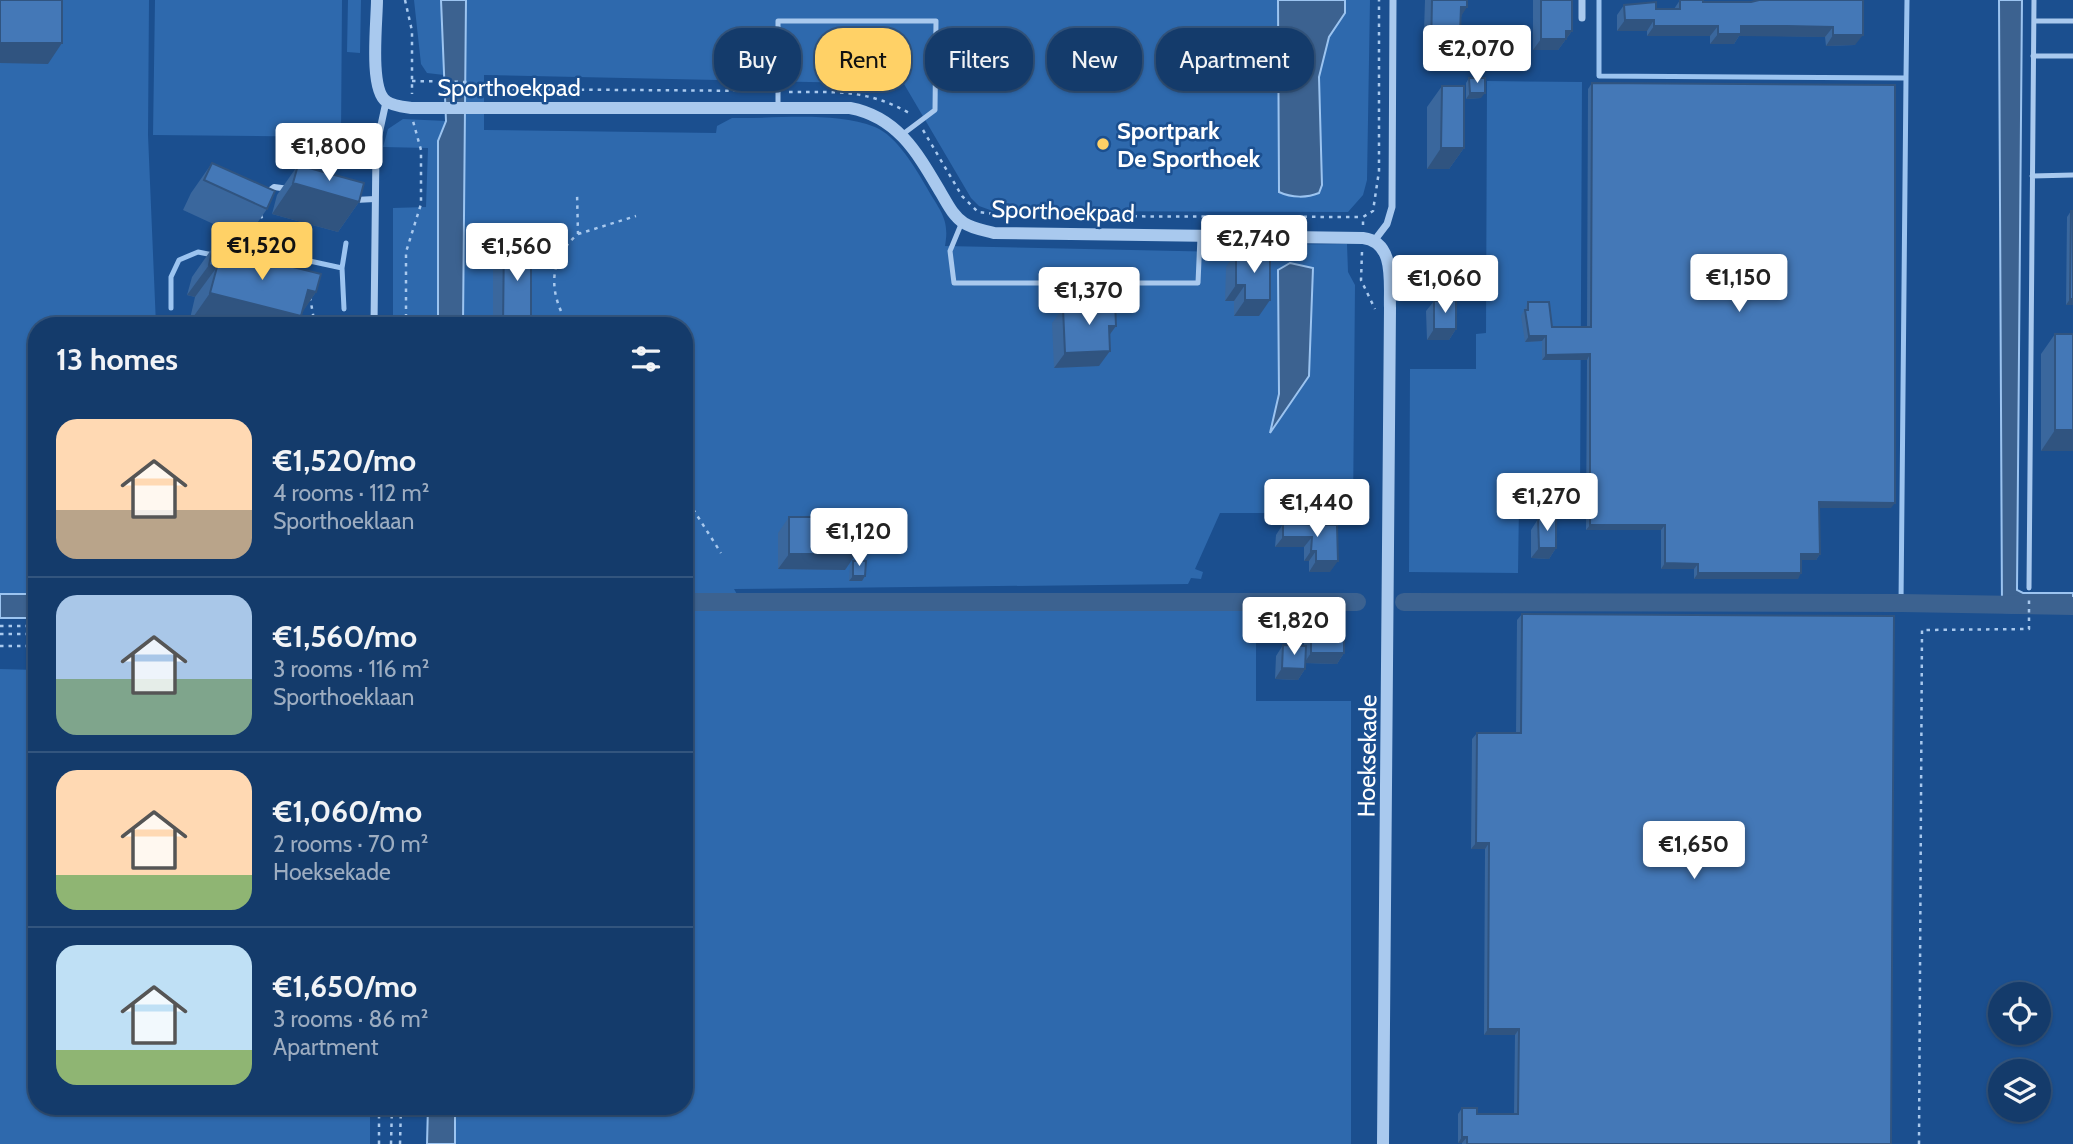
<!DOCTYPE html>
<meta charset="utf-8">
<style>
body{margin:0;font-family:Cabin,sans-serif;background:#1d4271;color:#f1f3f6;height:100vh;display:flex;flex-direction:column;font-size:26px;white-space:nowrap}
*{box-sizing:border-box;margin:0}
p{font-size:23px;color:#9dadc1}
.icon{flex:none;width:38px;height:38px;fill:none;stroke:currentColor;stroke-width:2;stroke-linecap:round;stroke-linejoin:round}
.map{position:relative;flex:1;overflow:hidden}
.drawer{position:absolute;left:28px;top:317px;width:665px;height:798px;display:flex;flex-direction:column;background:#143b6b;border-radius:28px;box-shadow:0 2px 5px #0004,0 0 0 2px #33557e}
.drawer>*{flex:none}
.top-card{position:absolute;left:714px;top:28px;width:665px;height:63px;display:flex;gap:14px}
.buttons{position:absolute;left:1988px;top:982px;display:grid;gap:14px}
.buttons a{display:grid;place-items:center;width:63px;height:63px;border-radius:50%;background:#143b6b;box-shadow:0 2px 5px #0004,0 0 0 2px #33557e;font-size:35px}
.price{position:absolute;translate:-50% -60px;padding:0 16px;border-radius:7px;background:#fff;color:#222;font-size:23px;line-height:46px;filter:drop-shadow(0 2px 4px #0008)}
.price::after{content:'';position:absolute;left:50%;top:42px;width:21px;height:16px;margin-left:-10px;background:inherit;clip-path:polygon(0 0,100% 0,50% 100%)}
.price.current{background:#ffd166;color:#111}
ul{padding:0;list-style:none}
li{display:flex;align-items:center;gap:21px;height:175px;padding:0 28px}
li+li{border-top:2px solid #33557e}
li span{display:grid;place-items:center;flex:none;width:196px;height:140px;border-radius:21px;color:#555}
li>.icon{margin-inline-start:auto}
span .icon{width:84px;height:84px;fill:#fffc;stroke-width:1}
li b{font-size:30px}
h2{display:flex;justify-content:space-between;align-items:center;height:84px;padding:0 28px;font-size:30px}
.pill{padding:0 24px;border-radius:28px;background:#143b6b;box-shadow:0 2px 5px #0004,0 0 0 2px #33557e;font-size:24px;line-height:63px}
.pill.current{background:#ffd166;color:#111}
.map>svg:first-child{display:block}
.green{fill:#2e69ad;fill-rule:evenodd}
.water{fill:#3c6290;stroke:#9cc4f0;stroke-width:2}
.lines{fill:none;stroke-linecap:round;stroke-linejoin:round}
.stream{stroke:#9cc4f0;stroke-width:5}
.canal{stroke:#3c6290;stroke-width:18}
.path{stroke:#a9c9ee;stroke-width:2.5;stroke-dasharray:3.5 5;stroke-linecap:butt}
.service{stroke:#a9c9ee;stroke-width:5}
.pedestrian{stroke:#a9c9ee;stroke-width:6}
.minor{stroke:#a9c9ee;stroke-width:7}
.tertiary{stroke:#a9c9ee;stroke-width:12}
.wall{fill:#3a679d}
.shaded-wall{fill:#305480}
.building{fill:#4478b7;stroke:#305480;stroke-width:2}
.poi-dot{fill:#ffd166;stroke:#1b4f8f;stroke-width:2.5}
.labels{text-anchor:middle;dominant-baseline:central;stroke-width:5;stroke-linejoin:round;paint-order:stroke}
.street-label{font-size:24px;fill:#fff;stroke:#1b4f8f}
.poi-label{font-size:24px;font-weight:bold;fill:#fff;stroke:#1b4f8f;text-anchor:start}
</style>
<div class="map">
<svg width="2073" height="1144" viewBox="0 0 2073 1144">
<rect width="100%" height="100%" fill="#1b4f8f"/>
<path class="green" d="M0,0H149L148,135L156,325L37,326V594H0Z
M155,0H342L341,137L153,135Z
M348,0H361L360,53L347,52Z
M414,0H441L444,75L427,73L421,64Z
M466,0H1278L1280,192L1322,185L1319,77L1329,37L1345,13V0H1370L1367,180L1363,195L1348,212L993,211L979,206L971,198L904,84L484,75V130L716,133L717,126L732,118C777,119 832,111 875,127C897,136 916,169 927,188C940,211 950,219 945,246L1225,252L1232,245L1347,244L1348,272L1355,285L1353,513H1220L1195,569L1203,572L1201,579L1191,578L1188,584L734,589L738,596H758V611H1256V701H1351V1144H455V1106H684V326L463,325ZM1309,376L1270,431L1279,394Z
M1487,81L1582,82L1580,504H1519L1518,573L1409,572L1410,369H1476V334L1486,333Z
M403,119L446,121L438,141V325H393V208L426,207L428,148L383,147L388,129Z
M0,669L37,670V1106H370V1144H0Z"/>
<path class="water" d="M441,0H466L463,325L438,326V141L446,121Z
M1278,0H1345V13L1329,37L1319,77L1322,185L1319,193C1307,198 1292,198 1279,192Z
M1999,0H2022L2017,590L2023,593H2073V613L2002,612Z
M1290,263L1313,268L1309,376L1270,433L1279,394L1278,270Z
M0,594H37V618H0Z
M428,1106H455V1144H427Z"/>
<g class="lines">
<path class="stream" d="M1599,0V76L1906,78L1907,0
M290,261L305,260L342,268
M171,308V277L179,260L198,252L213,255
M344,309L342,268L346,243
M1901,603L1906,78"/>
<path class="canal" d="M684,602H1357
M1404,602L1901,603L2073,606"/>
<path class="path" d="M405,0L412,31V94
M412,81L469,82L487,89L768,91
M789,92C837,92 867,89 911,114
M923,130L962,196L978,212L1011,216L1362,217
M261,215L268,238L288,267
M1363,225V217L1373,211L1379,171V0
M578,234L636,216
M1362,252L1361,280L1375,309
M310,297L315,326
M406,326V252L421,204V150L413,121
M569,326C548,293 548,259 578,234L577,192
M684,495L721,553
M0,626H37
M0,634H37
M0,646H37
M379,1144V1106
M391,1144L392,1106
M400,1144L401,1106
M1919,1144L1922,630L2029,629V599"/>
<path class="service" d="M2034,21H2073
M2033,56H2073
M778,106V21H936L935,110L903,134
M2032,176L2073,175
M962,222L950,251L954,283H1198L1200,237
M2029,588L2034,0"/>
<path class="pedestrian" d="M264,195L274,187L289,189
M355,200L375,199"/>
<path class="minor" d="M1582,0V18
M1374,241L1387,224L1392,207L1393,0
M374,326L376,148L386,102"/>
<path class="tertiary" d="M377,0C377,21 369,89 386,101C392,106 404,107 412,108H850C898,117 918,154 941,193C947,203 953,216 964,223C973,229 984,230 994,233L1363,238C1396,242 1389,284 1390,308L1383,1144"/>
</g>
<path class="wall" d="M1425,0H1467L1461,17L1460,34L1453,45V51L1446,62H1423Z
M1533,0H1572V31L1558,50H1533Z
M1680,0L1703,2H1754L1755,0H1863L1855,45L1826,46L1825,37L1780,36H1739L1734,44H1710V36H1647V31H1617V15L1624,5L1656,9H1674Z
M1469,78L1481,98L1466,99V83Z
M1592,83L1891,508H1819L1820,554L1816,560H1801L1798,579H1694V569H1661V530H1586L1587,360H1542V341L1525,342L1521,316L1528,302L1552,327H1587L1588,89Z
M1442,86L1464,148L1449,169H1427V107Z
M212,163L267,209L246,239L183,210L191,193Z
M298,165L359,202L338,232L272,214L277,195Z
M2071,211H2073V305H2066L2067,217Z
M504,239L531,326H493V255Z
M213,247L316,292L302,312L301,316L295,326H198L189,323L195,297L187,295L192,277Z
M1236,252L1259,316H1234V301H1225L1226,267Z
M1434,301L1456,329L1449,340H1427L1426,311Z
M1088,302L1116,326L1109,335L1099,366L1054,368L1052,323L1063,308L1085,307Z
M2055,334L2073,451H2041V354Z
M789,517L856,554L845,570L778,569V533Z
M1538,519L1556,548L1549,559L1531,558V530Z
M1283,524L1337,525L1330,572H1309V561H1304V547H1275L1276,535Z
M853,561L865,576L862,581H849L850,566Z
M1522,614L1891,1144H1462V1143H1458V1114L1462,1108L1477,1114H1514L1515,1035H1484L1485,849H1471L1472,739L1477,733H1516L1517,620Z
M1311,633L1344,653L1337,664L1305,663V669L1298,680L1275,679L1276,656L1283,645L1304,646V643Z"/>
<path class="shaded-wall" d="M1461,7H1467L1460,18Z
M1625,20H1654L1647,31H1617Z
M1654,26H1718L1710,36H1647Z
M1741,26L1833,27L1825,37L1739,36L1734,44H1710L1718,34Z
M1566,31H1572L1558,50H1533L1541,39Z
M1453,34H1460L1453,45Z
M1833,35H1863L1855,45L1826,46Z
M0,43H62L48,64L0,63Z
M1431,51H1453L1446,62H1423Z
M1470,93H1485L1481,98L1466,99Z
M1441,148H1464L1449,169H1427Z
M293,183L359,202L338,232L272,214Z
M209,265L217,267L195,297L187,295Z
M1236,285H1245L1234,301H1225Z
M308,290L316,292L300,316H301L295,326H198L189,323L210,293Z
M2070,299H2073V305H2066Z
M1245,300H1270L1259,316H1234Z
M1109,326H1116L1105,341Z
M1434,329H1456L1449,340H1427Z
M1529,336H1546L1542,341L1525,342Z
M1110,351L1099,366L1054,368L1065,353Z
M1590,354L1587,360H1542L1546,355Z
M2055,430H2073V451H2041Z
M1819,502L1895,503L1891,508H1816Z
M1590,525H1665L1661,530H1586Z
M1283,537H1312L1304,547H1275Z
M1539,548H1556L1549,559L1531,558Z
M1311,551H1316L1309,561H1304Z
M789,554H856L845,570L778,569Z
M1801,554H1820L1816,560H1797Z
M1316,561H1338L1330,572H1309Z
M1665,563L1698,564L1694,569H1661Z
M1698,573H1801L1798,579H1694Z
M853,576H865L862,581H849Z
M1311,653H1344L1337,664L1304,663Z
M1282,668L1305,669L1298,680L1275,679Z
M1476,843H1489L1485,849H1471Z
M1488,1029H1519L1515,1035H1484Z
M1462,1137H1467L1462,1143H1458Z"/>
<path class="building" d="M0,0H62V43H0Z
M1432,0H1467V7H1461L1460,34H1453V51H1431Z
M1541,0H1572V31H1566V39H1541Z
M1680,0H1703V2H1751L1759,0H1863V35H1833V27L1787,26H1741V34H1718V26H1654V20H1625L1624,5L1656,2V9H1680Z
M1469,78H1485V93H1470Z
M1592,83L1895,85V503L1819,502L1820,554H1801V573H1698V564L1665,563V525H1590V354L1546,355V336H1529L1525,310H1528V302H1549L1552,327H1591Z
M1442,86H1464V148H1441Z
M212,163L275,191L267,209L204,180Z
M298,165L364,183L359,202L293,183Z
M2071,211H2073V299H2070Z
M504,239H531V326H503Z
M213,247L321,274L316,292L308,290L301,316L210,293L217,267L209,265Z
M1236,252H1270V300H1245V285H1236Z
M1456,300V329H1434V301Z
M1115,301L1116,326H1109L1110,351L1065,353L1063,308L1088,307V302Z
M2055,334H2073V430H2055Z
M789,517H856V554H789Z
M1538,519H1556V548H1539Z
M1283,524L1337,525L1338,561H1316V551H1311L1312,537H1283Z
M853,561H866L865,576H853Z
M1522,614L1894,616L1891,1144H1467V1137H1462V1108H1477V1114H1518L1519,1029H1488L1489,843H1476L1477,733H1521Z
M1311,633H1344V653H1311Z
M1283,645L1306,646L1305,669L1282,668Z"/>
<circle class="poi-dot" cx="1103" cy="144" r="7"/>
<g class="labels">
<g class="street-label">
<text x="509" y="87">Sporthoekpad</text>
<text transform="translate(1063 211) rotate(2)">Sporthoekpad</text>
<text transform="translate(1367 756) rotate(-89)">Hoeksekade</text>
</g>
<g class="poi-label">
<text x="1117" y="130">Sportpark<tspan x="1117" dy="28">De Sporthoek</tspan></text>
</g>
</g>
</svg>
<div class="buttons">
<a><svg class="icon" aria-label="locate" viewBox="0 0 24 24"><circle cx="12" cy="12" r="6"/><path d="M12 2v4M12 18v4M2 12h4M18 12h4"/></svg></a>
<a><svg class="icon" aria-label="layers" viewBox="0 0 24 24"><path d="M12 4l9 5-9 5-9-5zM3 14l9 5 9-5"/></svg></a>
</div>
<b class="price" style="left:1477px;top:85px">€2,070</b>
<b class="price" style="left:329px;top:183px">€1,800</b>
<b class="price" style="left:1254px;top:275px">€2,740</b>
<b class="price current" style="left:262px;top:282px">€1,520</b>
<b class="price" style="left:517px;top:283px">€1,560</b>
<b class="price" style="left:1739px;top:314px">€1,150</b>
<b class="price" style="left:1445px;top:315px">€1,060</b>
<b class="price" style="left:1089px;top:327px">€1,370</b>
<b class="price" style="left:1547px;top:533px">€1,270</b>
<b class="price" style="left:1317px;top:539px">€1,440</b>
<b class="price" style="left:859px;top:568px">€1,120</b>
<b class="price" style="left:1294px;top:657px">€1,820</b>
<b class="price" style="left:1694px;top:881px">€1,650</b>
<div class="top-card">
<a class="pill">Buy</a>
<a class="pill current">Rent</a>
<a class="pill">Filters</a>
<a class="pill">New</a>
<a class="pill">Apartment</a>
</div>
<section class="drawer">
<h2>13 homes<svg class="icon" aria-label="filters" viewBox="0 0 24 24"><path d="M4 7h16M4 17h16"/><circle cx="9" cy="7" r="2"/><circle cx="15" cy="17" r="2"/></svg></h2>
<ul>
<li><span style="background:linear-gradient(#ffd9b3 65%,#b9a48a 0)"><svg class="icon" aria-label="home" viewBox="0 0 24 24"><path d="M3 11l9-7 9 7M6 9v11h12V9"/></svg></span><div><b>€1,520/mo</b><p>4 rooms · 112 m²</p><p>Sporthoeklaan</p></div></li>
<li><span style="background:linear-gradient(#a9c7e8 60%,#7fa58c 0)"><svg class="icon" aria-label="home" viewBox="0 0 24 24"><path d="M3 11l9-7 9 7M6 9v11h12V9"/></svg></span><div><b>€1,560/mo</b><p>3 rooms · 116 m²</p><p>Sporthoeklaan</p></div></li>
<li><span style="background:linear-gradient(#ffd9b3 75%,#8fb573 0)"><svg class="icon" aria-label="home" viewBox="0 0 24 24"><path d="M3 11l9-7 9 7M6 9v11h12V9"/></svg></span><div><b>€1,060/mo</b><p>2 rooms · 70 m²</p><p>Hoeksekade</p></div></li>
<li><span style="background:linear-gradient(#bfe0f5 75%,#8fb573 0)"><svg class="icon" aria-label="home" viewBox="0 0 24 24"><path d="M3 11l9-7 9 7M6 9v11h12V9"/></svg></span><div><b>€1,650/mo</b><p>3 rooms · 86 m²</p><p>Apartment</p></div></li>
</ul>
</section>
</div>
